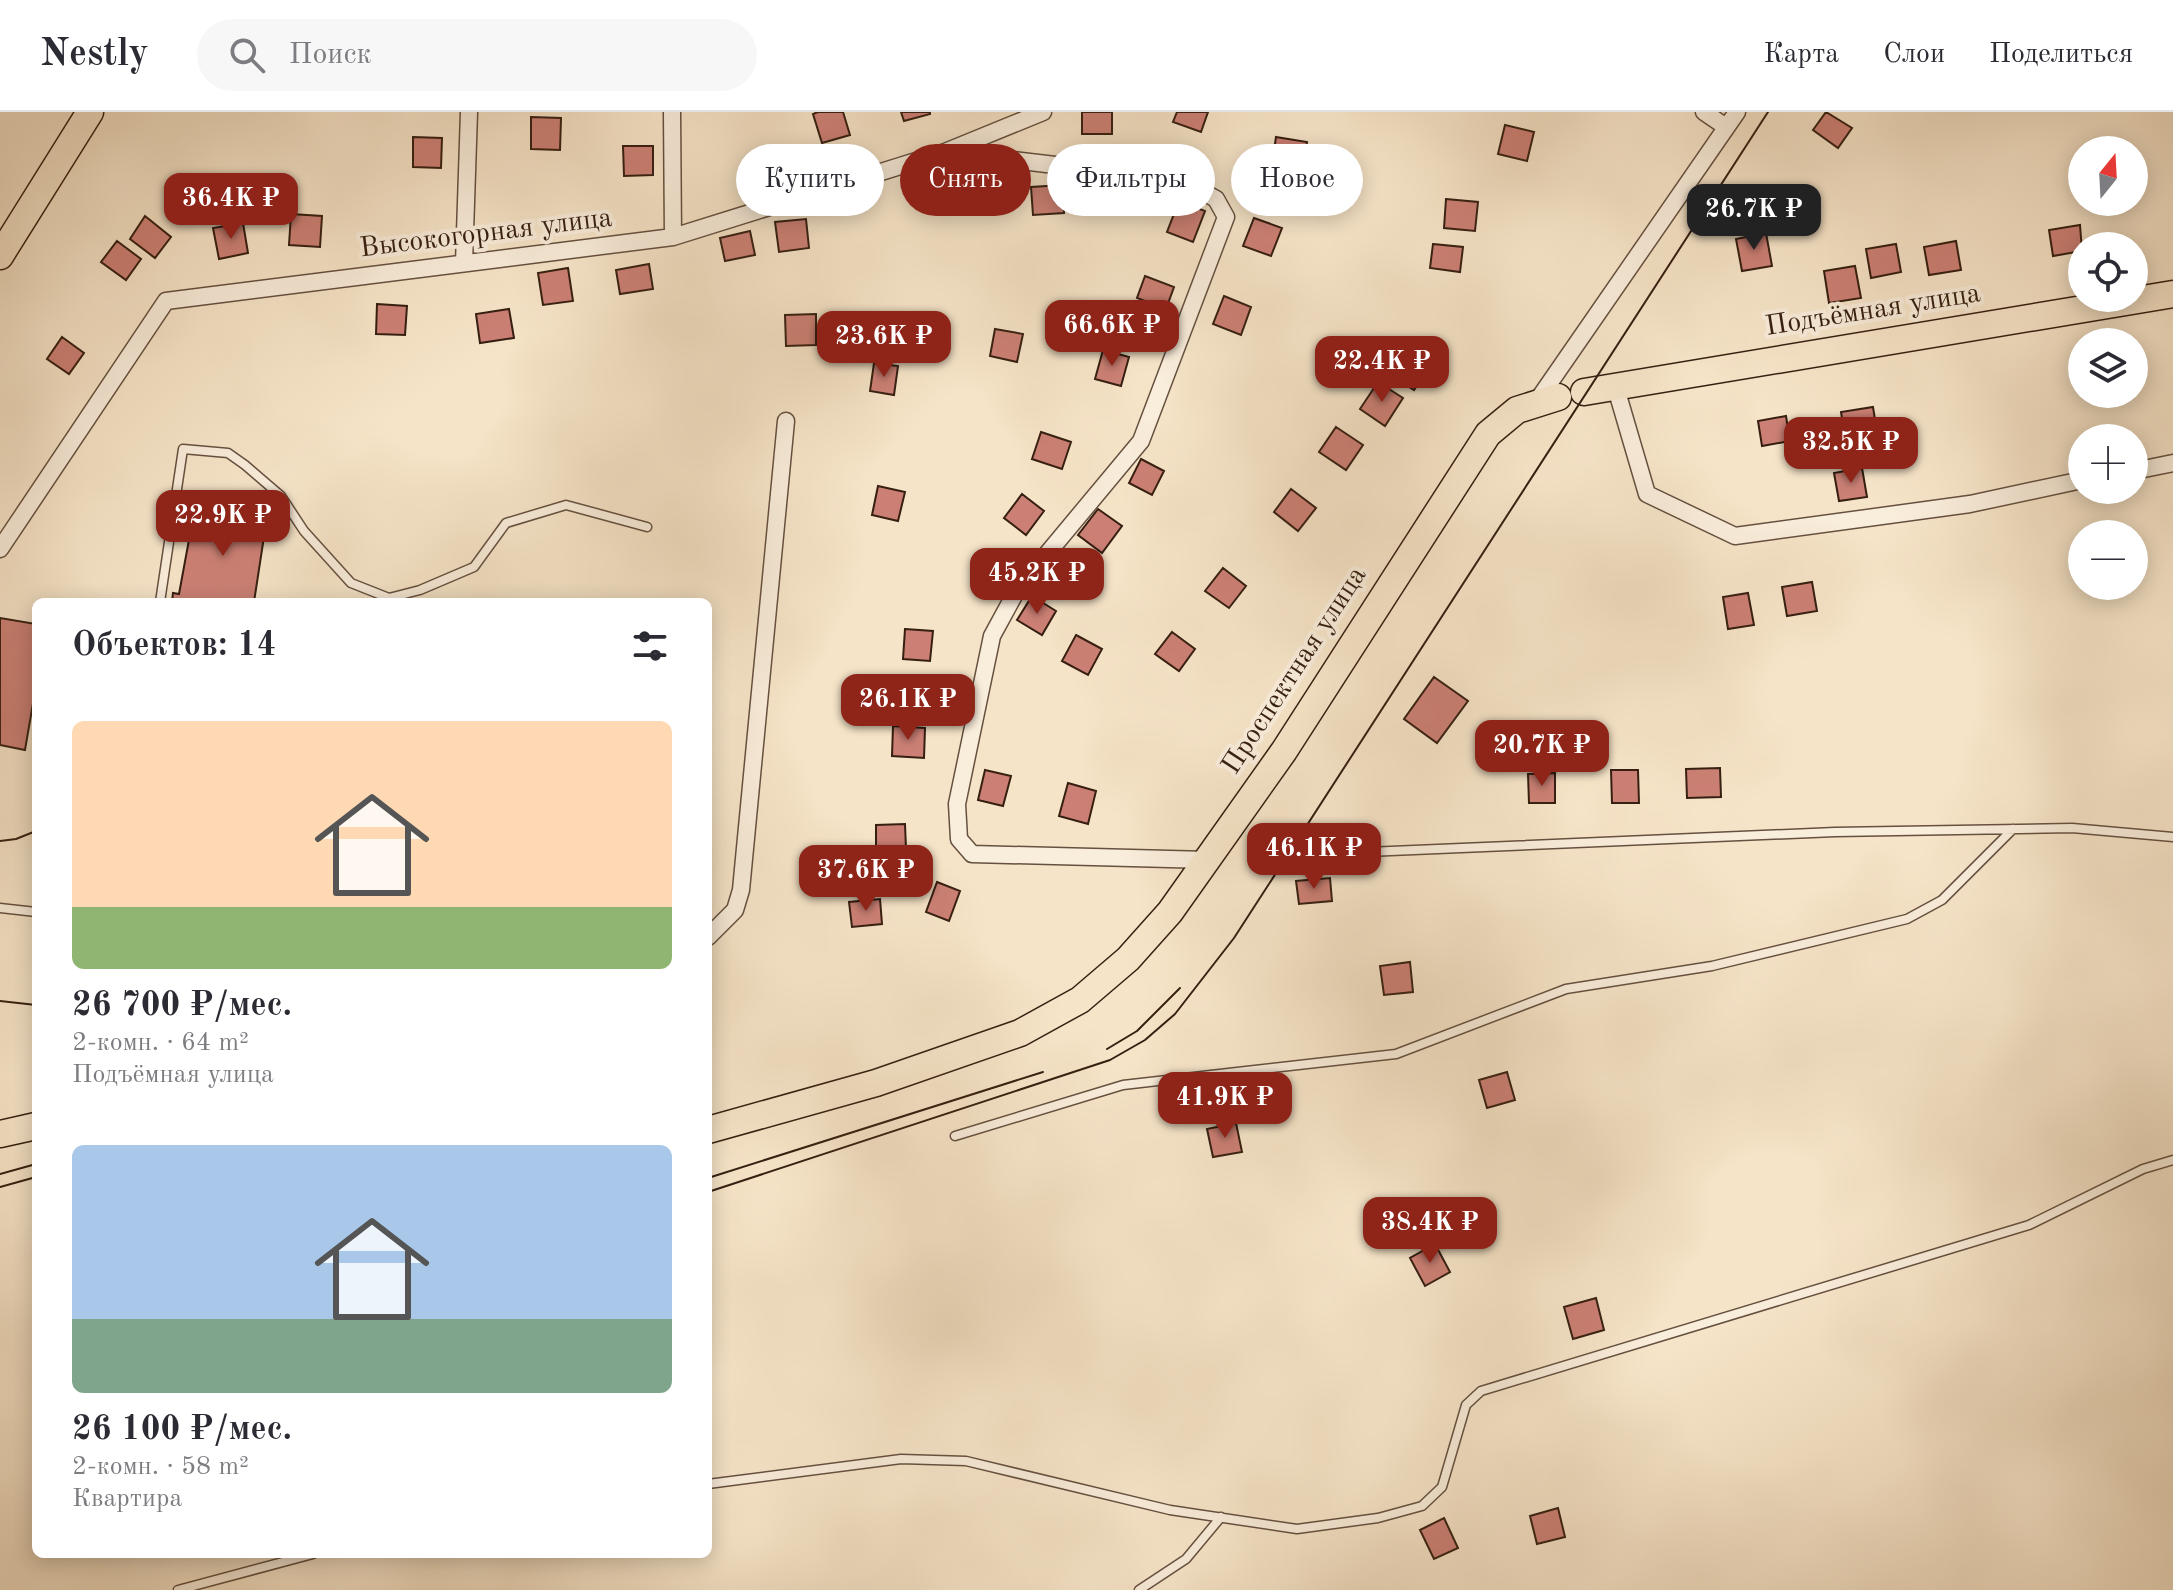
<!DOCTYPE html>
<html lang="ru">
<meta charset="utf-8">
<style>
body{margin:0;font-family:"Old Standard TT",serif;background:#f7f7f7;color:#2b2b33;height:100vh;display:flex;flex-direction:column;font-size:30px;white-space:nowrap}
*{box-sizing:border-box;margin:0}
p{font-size:26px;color:#7c7c81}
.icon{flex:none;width:44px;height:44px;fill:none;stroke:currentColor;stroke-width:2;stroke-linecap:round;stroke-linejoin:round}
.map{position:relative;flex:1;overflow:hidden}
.drawer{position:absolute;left:32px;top:486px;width:680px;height:960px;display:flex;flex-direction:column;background:#fff;border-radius:12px;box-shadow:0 4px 20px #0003}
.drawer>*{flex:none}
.top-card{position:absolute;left:736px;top:32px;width:760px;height:72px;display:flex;gap:16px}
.needle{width:52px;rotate:18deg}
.buttons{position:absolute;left:2068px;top:24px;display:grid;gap:16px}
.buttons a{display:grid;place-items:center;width:80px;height:80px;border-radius:50%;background:#fff;box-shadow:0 4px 20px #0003;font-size:40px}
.price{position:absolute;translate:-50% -68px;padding:0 18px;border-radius:16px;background:#8f2418;color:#fff;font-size:26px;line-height:52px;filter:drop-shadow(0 2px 4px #0008)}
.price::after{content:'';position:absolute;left:50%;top:48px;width:24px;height:18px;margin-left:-12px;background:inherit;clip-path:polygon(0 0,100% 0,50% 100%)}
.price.on{background:#222;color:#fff}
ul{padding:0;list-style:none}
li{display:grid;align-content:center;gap:16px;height:424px;padding:0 40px}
li span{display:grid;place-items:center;height:248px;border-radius:12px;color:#555}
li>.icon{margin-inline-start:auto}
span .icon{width:144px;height:144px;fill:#fffc;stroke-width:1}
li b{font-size:34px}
h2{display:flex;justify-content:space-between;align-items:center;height:96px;padding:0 40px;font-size:34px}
.pill{padding:0 28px;border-radius:36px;background:#fff;box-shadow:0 4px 20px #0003;font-size:28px;line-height:72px}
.pill.on{background:#8f2418;color:#fff}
header{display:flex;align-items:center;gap:48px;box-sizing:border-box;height:112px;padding:0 40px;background:#fff;border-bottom:2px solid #e1e1e2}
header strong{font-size:38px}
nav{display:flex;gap:44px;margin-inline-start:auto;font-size:28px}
.search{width:560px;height:72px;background:#f7f7f7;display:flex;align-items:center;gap:20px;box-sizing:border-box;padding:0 28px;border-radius:44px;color:#7c7c81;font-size:30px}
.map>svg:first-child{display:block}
.building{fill:#cc8075;stroke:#361f11;stroke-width:2}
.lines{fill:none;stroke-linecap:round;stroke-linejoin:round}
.service-casing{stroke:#66503f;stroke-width:11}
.minor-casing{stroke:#66503f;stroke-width:19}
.primary-casing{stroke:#361f11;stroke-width:29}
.service{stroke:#f9eddb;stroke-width:8}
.minor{stroke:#f9eddb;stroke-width:16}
.primary{stroke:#f6e4c8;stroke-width:26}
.tram{stroke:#361f11;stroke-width:2}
.labels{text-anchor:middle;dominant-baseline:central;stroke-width:8;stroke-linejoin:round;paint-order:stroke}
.street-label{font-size:28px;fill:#361f11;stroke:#f9eddb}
</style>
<header>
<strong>Nestly</strong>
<div class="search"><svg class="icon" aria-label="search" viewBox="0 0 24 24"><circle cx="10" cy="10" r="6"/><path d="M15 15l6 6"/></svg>Поиск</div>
<nav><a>Карта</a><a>Слои</a><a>Поделиться</a></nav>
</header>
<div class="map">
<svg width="2173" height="1478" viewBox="0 0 2173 1478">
<rect width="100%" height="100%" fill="#f6e4c8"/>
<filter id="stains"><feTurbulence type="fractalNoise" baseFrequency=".0025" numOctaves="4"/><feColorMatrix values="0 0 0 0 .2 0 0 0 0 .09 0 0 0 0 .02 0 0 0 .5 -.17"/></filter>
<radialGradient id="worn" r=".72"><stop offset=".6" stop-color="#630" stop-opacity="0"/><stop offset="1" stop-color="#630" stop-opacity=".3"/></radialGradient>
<path class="building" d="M818,0H843L850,23L822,31L813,2Z
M901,0H930V2L904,9Z
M1082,0H1112V22H1082Z
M1177,0H1208L1201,20L1173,10Z
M1826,0L1852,16L1838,36L1813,18Z
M531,5L561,6L560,38L531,37Z
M1505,13L1534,20L1527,49L1498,42Z
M413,25L442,26L441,56L413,55Z
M1276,25L1307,30L1302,63L1271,59Z
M623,34H653V63L624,64Z
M1062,73L1064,101L1033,103L1031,75Z
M1446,87L1478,90L1475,119L1444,116Z
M1179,89L1205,99L1193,130L1167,120Z
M291,102L322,104L320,135L289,133Z
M145,104L171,125L155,146L130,127Z
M1254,106L1282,116L1271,144L1243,134Z
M806,107L809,136L779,140L775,110Z
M243,111L248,141L219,147L213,116Z
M2080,113L2082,139L2053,144L2049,118Z
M750,119L755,143L725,149L720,126Z
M1766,121L1772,154L1742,159L1736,127Z
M117,129L141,147L126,168L101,150Z
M1956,129L1961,158L1929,163L1924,135Z
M1433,132L1463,135L1460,160L1430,156Z
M1896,132L1901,160L1871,166L1866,137Z
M649,152L653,177L620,182L616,158Z
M1855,154L1861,186L1829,191L1824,159Z
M568,156L573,189L543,193L538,161Z
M1145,164L1174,175L1166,197L1137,186Z
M1224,184L1251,195L1241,223L1213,212Z
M377,192L407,194L405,223L376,222Z
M509,197L514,226L480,231L476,202Z
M816,202V233L786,234L785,203Z
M881,204L908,208L904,236L877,232Z
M995,217L1023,222L1017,250L990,244Z
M62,225L84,241L69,262L47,247Z
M1103,238L1129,245L1121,274L1095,267Z
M1404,239L1429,255L1414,278L1389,262Z
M874,251L898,254L894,283L870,279Z
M1378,270L1403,286L1385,314L1360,297Z
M1873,295L1877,320L1845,325L1841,300Z
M1786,304L1790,329L1762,334L1758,309Z
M1336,315L1363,333L1346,358L1319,340Z
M1041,320L1071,330L1062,357L1032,347Z
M1141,347L1164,359L1152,383L1129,371Z
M1862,356L1867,385L1839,389L1834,361Z
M878,374L905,380L898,409L872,403Z
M1291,377L1316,396L1298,419L1274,400Z
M1022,382L1044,399L1026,423L1004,406Z
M195,395L274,409L272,419L265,418L254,490H172L173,481L179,482Z
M1098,397L1122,414L1102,441L1078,423Z
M1223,456L1246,474L1229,496L1205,479Z
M1812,470L1817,499L1787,504L1782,475Z
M1748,481L1754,513L1728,517L1723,485Z
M1032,484L1056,499L1042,523L1017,508Z
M0,506L36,512V574L25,638L0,633Z
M905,517L933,519L930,549L903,547Z
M1172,520L1195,537L1179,559L1155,542Z
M1076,523L1102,537L1088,563L1062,549Z
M1434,565L1468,589L1437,631L1404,607Z
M889,566L914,568L912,596L887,594Z
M893,614L925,616L924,646L892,644Z
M1720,656L1721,685L1687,686L1686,657Z
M985,658L1011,664L1003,694L978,688Z
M1611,658H1638L1639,691H1612Z
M1555,661V691H1529L1528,662Z
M1068,671L1096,679L1088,712L1059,704Z
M905,712L906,737L876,739V713Z
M1330,766L1332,789L1299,792L1296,769Z
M937,770L960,779L949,809L926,800Z
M880,787L882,812L852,815L849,790Z
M1410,850L1413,880L1384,883L1380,854Z
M1507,960L1515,988L1487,996L1479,968Z
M1236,1011L1242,1040L1213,1045L1207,1017Z
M1435,1132L1450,1160L1425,1174L1410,1146Z
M1596,1186L1604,1218L1573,1227L1564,1195Z
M1558,1396L1565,1425L1537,1432L1530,1404Z
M1444,1406L1458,1436L1434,1447L1420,1418Z"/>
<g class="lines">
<defs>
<path id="service" d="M160,490L183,337L228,341L245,353L281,384L304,419L351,471L389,486L420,478L474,455L506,411L566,393L647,415
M1367,740L1835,720L2072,716L2173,725
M0,796L36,800
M955,1024L1123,973L1396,942L1566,877L1712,854L1907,807L1942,788L2013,717
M708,1372L901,1347L966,1349L1170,1398L1297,1417L1378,1406L1422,1394L1442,1375L1466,1293L1481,1279L2029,1113L2143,1057L2173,1048
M178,1478L313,1442
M1139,1478L1186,1447L1221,1405"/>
<path id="minor" d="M672,0L673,125
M1704,0L1726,15
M945,40L1182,68L1216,87L1226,105L1141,329L1017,478L992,524L957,692L959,727L972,742L1208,748
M464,151L469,0
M1615,273L1647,382L1735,424L1970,392L2082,368
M1535,292L1737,0
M2134,359L2173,351
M0,437L166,189L673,125L945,40L1043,0
M708,825L735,798L741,778L786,309"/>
<path id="primary" d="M0,144L90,0
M1584,280L2173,182
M708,1018L876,971L1020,921L1080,888L1128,847L1170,800L1284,639L1488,322L1517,298L1558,285
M0,1022L36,1014"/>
</defs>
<use href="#service" class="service-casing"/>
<use href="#minor" class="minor-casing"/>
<use href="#primary" class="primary-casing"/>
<use href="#service" class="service"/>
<use href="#minor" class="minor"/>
<use href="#primary" class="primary"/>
<path class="tram" d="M0,729L16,727L36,719
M0,889L36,893
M1107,937L1137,919L1180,876
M0,1062L36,1052
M708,1066L1043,960
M0,1075L36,1065
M708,1080L1110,948L1145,928L1175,902L1234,826L1768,0"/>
</g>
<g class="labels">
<g class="street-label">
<text transform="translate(486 122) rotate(-7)">Высокогорная улица</text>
<text transform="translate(1873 199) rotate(-9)">Подъёмная улица</text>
<text transform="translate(1295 559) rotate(-57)">Проспектная улица</text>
</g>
</g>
<rect width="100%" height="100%" filter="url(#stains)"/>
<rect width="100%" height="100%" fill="url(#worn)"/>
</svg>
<div class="buttons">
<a><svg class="needle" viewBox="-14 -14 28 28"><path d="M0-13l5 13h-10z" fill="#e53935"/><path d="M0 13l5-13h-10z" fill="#7c7c81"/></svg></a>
<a><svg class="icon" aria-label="locate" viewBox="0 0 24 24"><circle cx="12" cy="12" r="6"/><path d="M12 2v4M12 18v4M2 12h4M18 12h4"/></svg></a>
<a><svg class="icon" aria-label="layers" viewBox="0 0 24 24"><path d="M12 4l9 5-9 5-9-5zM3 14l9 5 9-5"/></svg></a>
<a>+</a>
<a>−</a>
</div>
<b class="price" style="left:231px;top:129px">36.4K ₽</b>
<b class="price on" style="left:1754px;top:140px">26.7K ₽</b>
<b class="price" style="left:1112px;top:256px">66.6K ₽</b>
<b class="price" style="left:884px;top:267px">23.6K ₽</b>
<b class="price" style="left:1382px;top:292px">22.4K ₽</b>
<b class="price" style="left:1851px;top:373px">32.5K ₽</b>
<b class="price" style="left:223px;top:446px">22.9K ₽</b>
<b class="price" style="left:1037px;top:504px">45.2K ₽</b>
<b class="price" style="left:908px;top:630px">26.1K ₽</b>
<b class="price" style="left:1542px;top:676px">20.7K ₽</b>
<b class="price" style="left:1314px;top:779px">46.1K ₽</b>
<b class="price" style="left:866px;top:801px">37.6K ₽</b>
<b class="price" style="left:1225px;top:1028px">41.9K ₽</b>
<b class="price" style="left:1430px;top:1153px">38.4K ₽</b>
<div class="top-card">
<a class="pill">Купить</a>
<a class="pill on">Снять</a>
<a class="pill">Фильтры</a>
<a class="pill">Новое</a>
</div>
<section class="drawer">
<h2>Объектов: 14<svg class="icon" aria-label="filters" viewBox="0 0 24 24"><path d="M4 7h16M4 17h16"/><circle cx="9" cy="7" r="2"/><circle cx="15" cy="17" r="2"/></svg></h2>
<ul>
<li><span style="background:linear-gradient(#ffd9b3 75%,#8fb573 0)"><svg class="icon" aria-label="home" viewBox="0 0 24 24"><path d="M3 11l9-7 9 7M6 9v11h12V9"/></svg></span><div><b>26 700 ₽/мес.</b><p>2-комн. · 64 m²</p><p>Подъёмная улица</p></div></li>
<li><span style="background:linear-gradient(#a9c7e8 70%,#7fa58c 0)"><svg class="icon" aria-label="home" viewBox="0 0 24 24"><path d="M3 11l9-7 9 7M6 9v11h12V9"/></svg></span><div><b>26 100 ₽/мес.</b><p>2-комн. · 58 m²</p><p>Квартира</p></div></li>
</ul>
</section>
</div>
